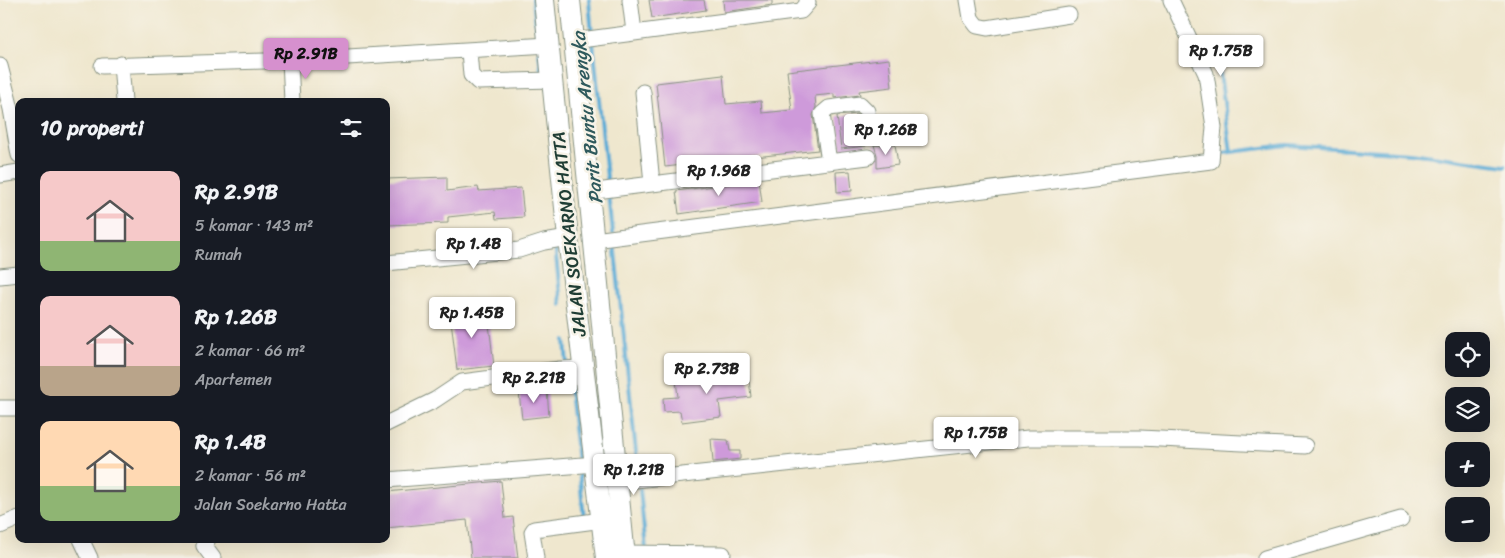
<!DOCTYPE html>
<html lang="id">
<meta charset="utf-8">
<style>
body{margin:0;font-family:Sriracha,sans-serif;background:#20242c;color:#f1f3f6;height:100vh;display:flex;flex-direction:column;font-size:19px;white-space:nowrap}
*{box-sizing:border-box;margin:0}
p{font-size:16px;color:#9ea1a6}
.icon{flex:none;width:28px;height:28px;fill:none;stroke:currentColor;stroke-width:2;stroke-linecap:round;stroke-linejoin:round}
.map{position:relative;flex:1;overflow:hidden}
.panel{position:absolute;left:15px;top:98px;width:375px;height:445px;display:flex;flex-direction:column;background:#171b24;border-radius:10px;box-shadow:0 5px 20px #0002}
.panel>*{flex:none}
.controls{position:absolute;left:1445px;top:332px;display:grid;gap:10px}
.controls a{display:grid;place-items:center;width:45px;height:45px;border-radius:10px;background:#171b24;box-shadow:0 5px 20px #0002;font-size:25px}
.price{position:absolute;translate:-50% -42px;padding:0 11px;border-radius:5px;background:#fff;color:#222;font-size:16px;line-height:32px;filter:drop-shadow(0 1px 2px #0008)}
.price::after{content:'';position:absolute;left:50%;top:30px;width:15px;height:11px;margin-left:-8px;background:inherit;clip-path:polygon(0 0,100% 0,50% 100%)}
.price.on{background:#d690ce;color:#111}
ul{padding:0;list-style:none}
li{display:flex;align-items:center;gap:15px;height:125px;padding:0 25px}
li span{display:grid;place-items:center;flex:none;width:140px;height:100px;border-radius:10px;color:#555}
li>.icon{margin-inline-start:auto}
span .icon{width:60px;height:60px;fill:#fffc;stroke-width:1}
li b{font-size:21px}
h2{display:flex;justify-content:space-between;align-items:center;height:60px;padding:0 25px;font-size:21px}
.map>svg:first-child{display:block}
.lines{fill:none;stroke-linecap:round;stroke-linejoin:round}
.stream{stroke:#5cacd6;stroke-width:4}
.building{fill:#ce9ada}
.minor-casing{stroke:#879281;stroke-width:17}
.major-casing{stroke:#879281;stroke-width:22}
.minor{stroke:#fff;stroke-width:15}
.major{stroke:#fff;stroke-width:20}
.labels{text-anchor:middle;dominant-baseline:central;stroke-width:5;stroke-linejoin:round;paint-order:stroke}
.street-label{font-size:18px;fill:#1f3d34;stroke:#f7f3e8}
.water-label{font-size:19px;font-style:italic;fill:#2e595c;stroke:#f7f3e8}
</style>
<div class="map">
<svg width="1505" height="558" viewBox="0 0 1505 558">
<rect width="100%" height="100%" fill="#f7f3e8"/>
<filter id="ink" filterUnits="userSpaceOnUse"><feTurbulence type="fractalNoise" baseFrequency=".02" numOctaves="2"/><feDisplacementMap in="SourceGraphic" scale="10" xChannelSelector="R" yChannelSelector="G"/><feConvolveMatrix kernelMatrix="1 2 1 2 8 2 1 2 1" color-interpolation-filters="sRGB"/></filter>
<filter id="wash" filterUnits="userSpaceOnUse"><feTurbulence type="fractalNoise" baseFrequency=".0096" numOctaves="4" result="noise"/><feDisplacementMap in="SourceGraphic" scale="20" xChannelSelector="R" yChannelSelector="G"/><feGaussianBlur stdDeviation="1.12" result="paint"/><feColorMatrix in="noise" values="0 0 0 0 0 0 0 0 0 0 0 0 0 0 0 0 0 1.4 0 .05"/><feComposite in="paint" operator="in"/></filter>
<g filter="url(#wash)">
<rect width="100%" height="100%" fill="#efe7ce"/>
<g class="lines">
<path class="stream" d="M533,0L538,42
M589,0L592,35
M593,42L608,187
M539,49L541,72
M1218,59L1231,152
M1215,154L1287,145L1411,153L1505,166
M609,194L613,233
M614,242L638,471
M555,245L561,305
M565,340L567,365
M568,372L578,462
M579,469L584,519
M640,490L646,550"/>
</g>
<g id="blocks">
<path class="building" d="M649,0H704L706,10L652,18Z
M723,0H772V5L724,12Z
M889,59L892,87L859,91L860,95L834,98V94L815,96L816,107L813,115L818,150L665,167L656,83L723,75L726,104L761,101L762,113L792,110L787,71Z
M857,114L866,146L841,149L837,116Z
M895,144L898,165L877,168V155L874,145Z
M850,171L852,191L837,192L836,172Z
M447,177V191L478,187L479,191L521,188L524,217L496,219L495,212L448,217V223L386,225V179Z
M759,180L762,202L679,214L676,191Z
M487,308L494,366L457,370L450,312Z
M748,370L751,397L719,401L721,417L682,422L680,411L664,412L663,398L678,397L676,380Z
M547,390L549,416L522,419L519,392Z
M711,439L728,440L730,451H740V459L713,462Z
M501,481L505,518L513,517L518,558H471L467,520L386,528V492Z"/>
</g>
</g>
<g filter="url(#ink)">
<use href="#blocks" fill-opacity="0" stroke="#879281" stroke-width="1"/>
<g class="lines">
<defs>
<path id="minor" d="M630,0L634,32
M968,0L971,18L977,26L987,28L1069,15
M573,41L801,11L808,3L807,0
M469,51L471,75L478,82L553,80
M290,60L292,101
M121,64L124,101
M0,66L11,109L19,155
M102,66L297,60L549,45
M643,92L652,183
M829,162L822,114L829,108L860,104L867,111L871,133L877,137L913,132
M0,175L19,172
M588,192L868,157
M594,240L1211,161L1214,127L1206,74L1171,0
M386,263L519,250L544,242L568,238
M0,276L19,274
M0,408H19
M386,424L435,400L462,382L560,369L584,368
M386,480L596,464
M617,482L1028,438H1140L1305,446
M0,526L19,518
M81,539L90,558
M208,539L204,546L213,558
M624,553L723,554
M536,558L532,532L534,529L603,520
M1265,558L1401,519"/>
<path id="major" d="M544,0L568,238L606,558
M570,0L625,558"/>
</defs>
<use href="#minor" class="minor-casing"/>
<use href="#major" class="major-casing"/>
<use href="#minor" class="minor"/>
<use href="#major" class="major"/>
</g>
</g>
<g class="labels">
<g class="street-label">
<text transform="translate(569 234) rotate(-96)">JALAN SOEKARNO HATTA</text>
</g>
<g class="water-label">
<text transform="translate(587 118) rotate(-96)">Parit Buntu Arengka</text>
</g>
</g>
</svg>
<div class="controls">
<a><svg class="icon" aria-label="locate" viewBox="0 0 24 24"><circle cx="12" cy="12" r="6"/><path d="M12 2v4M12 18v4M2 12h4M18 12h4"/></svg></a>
<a><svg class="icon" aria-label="layers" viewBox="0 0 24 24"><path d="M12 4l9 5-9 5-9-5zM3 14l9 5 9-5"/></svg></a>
<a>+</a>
<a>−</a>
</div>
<b class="price" style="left:1221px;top:77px">Rp 1.75B</b>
<b class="price on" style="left:306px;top:80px">Rp 2.91B</b>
<b class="price" style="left:886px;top:156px">Rp 1.26B</b>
<b class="price" style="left:719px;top:197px">Rp 1.96B</b>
<b class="price" style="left:474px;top:270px">Rp 1.4B</b>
<b class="price" style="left:472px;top:339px">Rp 1.45B</b>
<b class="price" style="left:707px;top:395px">Rp 2.73B</b>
<b class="price" style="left:534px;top:404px">Rp 2.21B</b>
<b class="price" style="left:976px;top:459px">Rp 1.75B</b>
<b class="price" style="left:634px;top:496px">Rp 1.21B</b>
<section class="panel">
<h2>10 properti<svg class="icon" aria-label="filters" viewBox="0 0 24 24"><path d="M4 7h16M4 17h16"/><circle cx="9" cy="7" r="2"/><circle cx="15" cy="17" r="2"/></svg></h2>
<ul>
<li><span style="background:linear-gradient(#f6c9c9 70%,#8fb573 0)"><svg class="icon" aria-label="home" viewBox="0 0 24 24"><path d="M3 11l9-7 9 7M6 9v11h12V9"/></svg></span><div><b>Rp 2.91B</b><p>5 kamar · 143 m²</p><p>Rumah</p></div></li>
<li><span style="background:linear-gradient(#f6c9c9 70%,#b9a48a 0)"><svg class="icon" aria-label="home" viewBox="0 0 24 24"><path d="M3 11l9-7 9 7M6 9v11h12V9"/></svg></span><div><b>Rp 1.26B</b><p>2 kamar · 66 m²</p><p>Apartemen</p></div></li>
<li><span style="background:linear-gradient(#ffd9b3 65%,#8fb573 0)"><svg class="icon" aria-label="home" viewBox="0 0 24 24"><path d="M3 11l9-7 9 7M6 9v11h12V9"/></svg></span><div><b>Rp 1.4B</b><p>2 kamar · 56 m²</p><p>Jalan Soekarno Hatta</p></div></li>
</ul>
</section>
</div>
